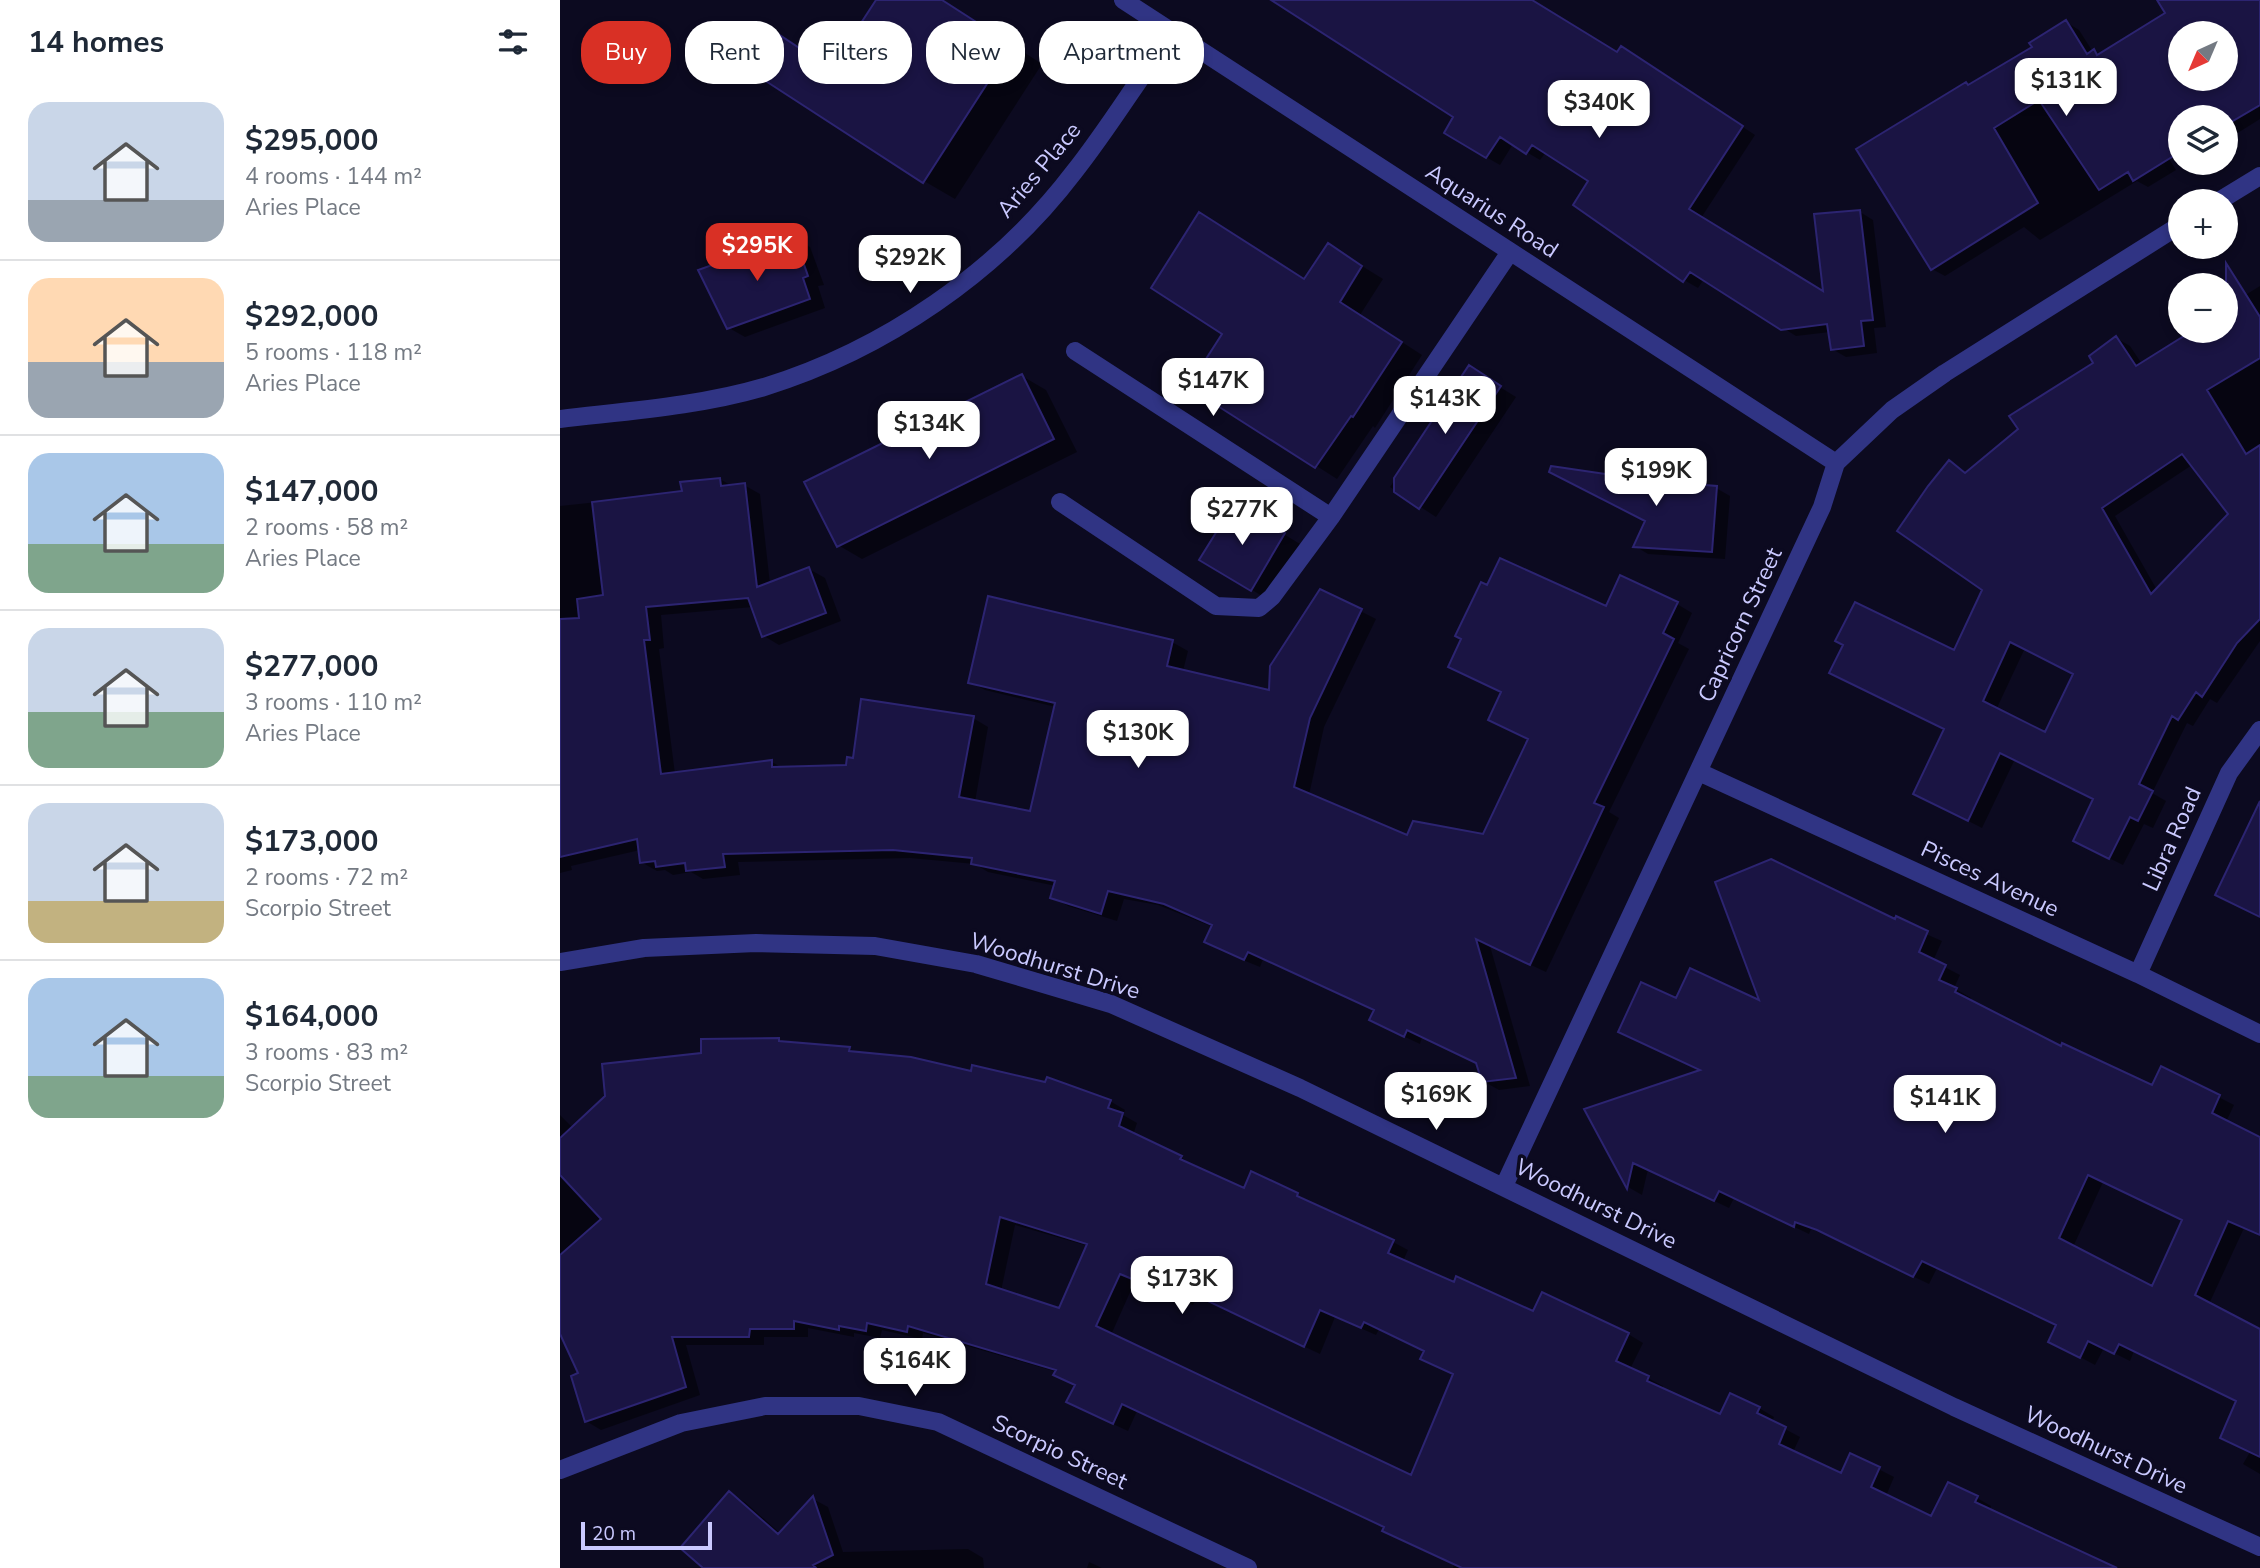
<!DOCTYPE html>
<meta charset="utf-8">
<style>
body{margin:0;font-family:"Nunito Sans",sans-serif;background:#f6f6f7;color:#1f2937;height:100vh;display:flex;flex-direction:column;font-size:26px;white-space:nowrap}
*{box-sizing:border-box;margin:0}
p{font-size:23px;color:#747a83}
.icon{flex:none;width:38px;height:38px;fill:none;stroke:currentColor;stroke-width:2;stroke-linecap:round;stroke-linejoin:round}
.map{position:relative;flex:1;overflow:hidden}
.side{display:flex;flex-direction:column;background:#fff;width:560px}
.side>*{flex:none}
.hud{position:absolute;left:21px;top:21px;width:665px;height:63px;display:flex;gap:14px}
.needle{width:46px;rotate:224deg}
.fabs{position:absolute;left:1608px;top:21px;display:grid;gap:14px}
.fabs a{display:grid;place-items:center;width:70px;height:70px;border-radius:50%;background:#fff;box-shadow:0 4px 10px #0003;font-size:35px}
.scale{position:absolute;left:21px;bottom:18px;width:131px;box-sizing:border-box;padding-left:7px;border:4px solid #cac9ff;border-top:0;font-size:19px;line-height:24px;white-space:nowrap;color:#cac9ff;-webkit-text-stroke:5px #0c0a20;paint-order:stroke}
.price{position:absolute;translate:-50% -60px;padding:0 16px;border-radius:14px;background:#fff;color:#222;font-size:23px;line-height:46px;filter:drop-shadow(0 2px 4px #0008)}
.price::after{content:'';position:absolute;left:50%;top:42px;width:21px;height:16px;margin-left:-10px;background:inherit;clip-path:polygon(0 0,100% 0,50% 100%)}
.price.current{background:#d93025;color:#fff}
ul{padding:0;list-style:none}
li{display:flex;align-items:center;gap:21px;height:175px;padding:0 28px}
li+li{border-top:2px solid #e0e1e3}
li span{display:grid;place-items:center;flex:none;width:196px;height:140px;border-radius:21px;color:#555}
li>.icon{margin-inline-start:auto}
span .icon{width:84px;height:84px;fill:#fffc;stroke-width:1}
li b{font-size:30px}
h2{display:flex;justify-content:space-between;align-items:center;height:84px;padding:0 28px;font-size:30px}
.chip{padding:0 24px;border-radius:28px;background:#fff;box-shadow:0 4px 10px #0003;font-size:24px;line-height:63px}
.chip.current{background:#d93025;color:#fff}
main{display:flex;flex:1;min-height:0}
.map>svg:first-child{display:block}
.shadow{fill:#0007;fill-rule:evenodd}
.building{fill:#1a1443;stroke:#2c2471;stroke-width:2;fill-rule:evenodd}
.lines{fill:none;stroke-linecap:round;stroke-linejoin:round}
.minor{stroke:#303484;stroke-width:18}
.labels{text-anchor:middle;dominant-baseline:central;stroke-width:7;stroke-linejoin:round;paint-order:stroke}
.street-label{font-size:23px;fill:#cac9ff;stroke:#0c0a20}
</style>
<main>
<section class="side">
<h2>14 homes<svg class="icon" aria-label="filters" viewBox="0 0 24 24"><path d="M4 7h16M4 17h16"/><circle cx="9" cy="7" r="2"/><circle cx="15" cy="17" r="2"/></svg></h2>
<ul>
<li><span style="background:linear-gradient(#c9d6e8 70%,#9aa5b1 0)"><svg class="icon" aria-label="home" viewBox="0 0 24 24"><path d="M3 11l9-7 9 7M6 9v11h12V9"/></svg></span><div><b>$295,000</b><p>4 rooms · 144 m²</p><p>Aries Place</p></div></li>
<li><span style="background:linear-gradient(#ffd9b3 60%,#9aa5b1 0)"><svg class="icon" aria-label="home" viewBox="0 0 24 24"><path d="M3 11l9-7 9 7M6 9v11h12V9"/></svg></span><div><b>$292,000</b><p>5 rooms · 118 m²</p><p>Aries Place</p></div></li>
<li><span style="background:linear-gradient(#a9c7e8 65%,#7fa58c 0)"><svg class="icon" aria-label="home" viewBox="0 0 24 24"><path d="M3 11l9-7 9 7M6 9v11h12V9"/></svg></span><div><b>$147,000</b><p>2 rooms · 58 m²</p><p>Aries Place</p></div></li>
<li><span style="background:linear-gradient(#c9d6e8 60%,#7fa58c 0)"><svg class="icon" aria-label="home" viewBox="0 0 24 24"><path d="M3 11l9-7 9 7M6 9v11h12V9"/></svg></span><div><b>$277,000</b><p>3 rooms · 110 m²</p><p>Aries Place</p></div></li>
<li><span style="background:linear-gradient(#c9d6e8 70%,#c2b280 0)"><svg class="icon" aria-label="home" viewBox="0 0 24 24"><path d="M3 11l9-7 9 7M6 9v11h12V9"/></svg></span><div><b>$173,000</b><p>2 rooms · 72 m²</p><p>Scorpio Street</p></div></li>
<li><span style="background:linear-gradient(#a9c7e8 70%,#7fa58c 0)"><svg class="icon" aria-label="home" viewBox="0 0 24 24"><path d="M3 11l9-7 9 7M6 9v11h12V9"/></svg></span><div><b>$164,000</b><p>3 rooms · 83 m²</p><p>Scorpio Street</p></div></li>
</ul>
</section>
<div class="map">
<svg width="1700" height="1568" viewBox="0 0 1700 1568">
<rect width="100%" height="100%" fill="#0c0a20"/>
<path class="shadow" d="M318,0H383L482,64L395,199L364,181L209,30L273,70Z
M732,0H970L1058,54L1075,56L1195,135L1141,218L1265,294L1300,212L1313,220L1326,327L1314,328L1317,353L1286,357L1272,349L1270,332L1236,336L1144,279L1138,288L1124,280L1015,205L1030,181L986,152L980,160L953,144L940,165L926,157L896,117Z
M1627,0H1700V119L1676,134L1666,128V117H1620V141L1604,151L1616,170L1588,187L1577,181L1480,240L1464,227L1385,276L1372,269L1410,86L1474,48L1506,22L1519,30L1533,52L1541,55ZM1620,33H1666V79H1620Z
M234,238L250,247L264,285L258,286L265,308L185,337L169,328Z
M789,258L823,279L800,315L862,355L815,428L813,426L777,479L631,386L664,333L746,281Z
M1700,286V641L1657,703L1650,699L1633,726L1627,723L1592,793L1606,801L1593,828L1584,824L1563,865L1529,848L1535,799L1455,759L1422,828L1369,801L1386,729L1395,652L1424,590L1389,462L1407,473L1536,364L1556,338L1570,346L1582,364L1635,331H1666V307ZM1632,465L1670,514L1597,590L1555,516ZM1465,648L1515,674L1486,735L1436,710Z
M909,368L956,397L876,517L830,487Z
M462,376L486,390L517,452L302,559L278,545Z
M160,479L172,486L184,485L200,494L210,584L249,569L265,578L281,621L219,645L204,636L193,607L101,615L104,648L99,649L115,774L212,762L224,769L288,767L294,759L413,718L428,727L415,802L471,814L496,707L425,690L410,682L612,642L628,651L623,671L710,692L761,591L816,619L764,727L749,795L848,837L924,836L969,740L930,720L1047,609L1117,604L1132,613L1118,643L1129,649L1049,812L1059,818L986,972L930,946L970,1086L939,1090L923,1081L918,1064L862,1037L860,1044L826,1028L815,1011L703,959L700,967L661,951L646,942L653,927L598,905L564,899L557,921L508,906L493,897L496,886L428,872L415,864L350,858L178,862L180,875L143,879L131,872L113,875L105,870L97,871L81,862L80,850L11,866L12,870L0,873V506L123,493Z
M1092,483L1156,488L1170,496L1165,559L1088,554L1075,546L1087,521Z
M676,505L740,544L707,599L641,559Z
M1336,921L1382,941L1373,961L1400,975L1394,988L1411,998L1409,1001L1502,1048L1593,1087L1602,1068L1674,1105L1666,1122L1700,1139V1235L1684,1228L1649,1304L1700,1331V1474L1683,1464L1690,1452L1662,1438L1678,1402L1574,1351L1570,1361L1544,1348L1535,1365L1505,1349L1498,1325L1377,1268L1369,1284L1274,1238L1251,1229L1249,1234L1174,1198L1169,1208L1088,1169L1082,1195L1068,1187L1026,1110L1143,1071L1117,1001L1202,1003ZM1543,1182L1624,1220L1593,1288L1513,1247Z
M219,1040L289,1048L298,1054L550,1101L565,1110L563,1115L577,1123L573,1135L621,1157L635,1168L685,1190L692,1173L833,1242L848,1250L843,1261L895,1284L974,1313L1068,1334L1083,1343L1070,1369L1103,1386L1102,1390L1161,1416L1199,1408L1214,1417L1212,1422L1240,1437L1233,1452L1282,1475L1291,1455L1334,1477L1326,1496L1372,1518L1417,1498L1431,1506L1429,1511L1548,1568H893L894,1564L838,1539L824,1530L825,1527L577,1411L568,1431L523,1410L516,1386L497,1372L363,1333L362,1339L322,1330L320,1338L294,1333V1337L248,1328V1337H204V1345H126L140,1395L41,1430L26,1421L20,1374L0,1325V1115L13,1128L143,1055ZM455,1225L528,1246L500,1310L441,1291ZM575,1281L633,1305L638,1296L760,1354L775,1317L816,1335L819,1329L866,1351L862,1359L894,1375L852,1477L551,1335Z
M169,1493L185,1502L221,1534L253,1499L268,1507L283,1552L408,1549L423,1558L424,1568H146Z
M529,1562L542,1568H527Z"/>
<path class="building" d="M316,0H382L452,45L363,183L184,67L209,28L271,69Z
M711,0H972L1057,52L1061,46L1183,126L1129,209L1263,291L1254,214L1300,210L1313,320L1301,321L1304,346L1271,350L1267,324L1221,330L1130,272L1123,282L1013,205L1028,181L972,145L966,154L940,137L926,158L884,133L893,117Z
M1597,0H1700V105L1666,125V117H1620V152L1573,181L1568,172L1539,190L1479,100L1434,128L1478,203L1371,270L1296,149L1406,82L1408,85L1472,47L1469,43L1506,20L1527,54L1534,49L1537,55L1605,13ZM1620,33H1666V79H1620Z
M639,212L744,279L768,243L802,266L780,302L842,342L793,417L791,416L755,468L628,387L662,334L591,288Z
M234,236L248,276L243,278L250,299L167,329L138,270Z
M1666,263L1700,317V358L1647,390L1686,454L1700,445V619L1677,643L1642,697L1636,692L1618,720L1612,716L1579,784L1593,791L1578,821L1570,817L1549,859L1513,841L1533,799L1440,753L1408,821L1353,794L1384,729L1269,673L1283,645L1275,641L1295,602L1394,650L1422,590L1337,531L1368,486L1389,460L1405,473L1458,429L1449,416L1533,363L1529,356L1556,336L1576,366L1632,331H1666ZM1622,454L1668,514L1591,594L1542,508ZM1450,642L1513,674L1485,732L1423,701Z
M909,365L941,386L859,509L834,492V478Z
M462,374L494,439L277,547L244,482Z
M991,466L1093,481L1157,486L1152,552L1073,547L1085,521L989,472Z
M160,478L161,486L185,483L197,587L249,567L266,613L202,637L188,598L86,607L90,640H84L101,774L212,760V767L286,765L287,757L293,758L301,699L414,716L399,797L470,811L495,703L408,683L428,596L613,640L607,666L709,690L710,666L760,589L802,609L750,718L734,787L847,835L853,821L923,834L968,739L928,720L941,692L888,667L901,639L895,636L921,582L927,585L940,558L1046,606L1060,575L1118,602L1103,633L1114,639L1034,803L1044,807L970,965L916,939L956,1078L922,1082L916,1063L847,1030L844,1037L809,1020L814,1010L688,952L684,960L644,942L652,925L604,904L548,891L541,914L490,898L495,881L411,864L412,858L333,850L163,854L165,867L126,871L125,863L96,867L95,861L80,863L77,839L0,857V619L19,618L17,599L43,595L32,502L122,491L120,482Z
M675,502L725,533L691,591L639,560Z
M1700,801V917L1655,895Z
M1211,859L1335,919L1336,916L1368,931L1359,952L1386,965L1379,980L1397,988L1395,992L1501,1046L1502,1043L1592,1085L1601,1066L1660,1095L1652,1113L1700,1137V1235L1668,1221L1635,1295L1700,1329V1457L1660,1438L1676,1401L1559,1344L1554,1354L1528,1341L1520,1358L1488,1342L1496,1325L1362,1261L1353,1277L1257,1230L1235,1222L1234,1227L1159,1191L1154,1201L1073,1163L1067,1189L1024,1109L1140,1070L1058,1032L1081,982L1116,998L1130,968L1199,1000L1155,882ZM1528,1175L1622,1220L1592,1286L1499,1238Z
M219,1038V1041L290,1047L289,1051L351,1057L411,1071L412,1065L485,1082L487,1077L551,1100L548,1108L563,1113L559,1126L622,1156L620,1159L684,1188L691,1171L738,1193L737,1196L834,1240L828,1253L894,1282L896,1276L973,1311L982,1292L1069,1333L1056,1361L1089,1376L1087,1381L1160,1414L1170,1393L1200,1407L1197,1413L1226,1427L1219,1444L1281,1473L1290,1453L1320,1467L1311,1487L1371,1516L1388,1482L1418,1496L1415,1502L1557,1568H902L822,1531L824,1527L562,1404L553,1424L506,1402L515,1385L493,1375L496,1370L348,1326L347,1332L307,1323L306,1331L279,1326V1330L234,1321V1329H190L189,1337H112L126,1387L25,1422L11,1376L18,1373L0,1334V1255L41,1219L0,1175V1138L45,1096L42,1064L141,1053V1039ZM440,1217L527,1244L499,1308L426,1284ZM560,1274L618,1298L623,1289L744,1347L760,1310L801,1328L804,1322L864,1351L860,1359L893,1374L851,1475L536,1326Z
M169,1491L218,1534L253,1496L273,1555L253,1565L256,1568H143L120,1548Z"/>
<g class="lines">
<path class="minor" d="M563,0L1276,463
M1659,201L1700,176
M515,351L771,517
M0,419C67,411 140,406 204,387C324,350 438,272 514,172C549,128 578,79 612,34
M500,502L656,606L699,608L712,597L771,517L950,252
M1139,772L1578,974L1700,1034
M0,962L84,948L196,943L315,946L416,964L551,1004L740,1088L1394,1407L1700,1547
M1578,974L1669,773L1700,730
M944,1186L1262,507L1276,463L1332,410L1385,373L1620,225
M0,1470L121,1423L205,1406H299L378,1422L688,1568"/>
</g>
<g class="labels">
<g class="street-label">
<text transform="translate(479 170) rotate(-50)">Aries Place</text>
<text transform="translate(932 211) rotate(33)">Aquarius Road</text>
<text transform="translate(1180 625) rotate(-65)">Capricorn Street</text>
<text transform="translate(1612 839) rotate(-66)">Libra Road</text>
<text transform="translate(1430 879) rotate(25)">Pisces Avenue</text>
<text transform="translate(495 966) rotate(17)">Woodhurst Drive</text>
<text transform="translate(1036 1204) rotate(26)">Woodhurst Drive</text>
<text transform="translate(1546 1450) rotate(25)">Woodhurst Drive</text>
<text transform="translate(500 1452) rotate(25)">Scorpio Street</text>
</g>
</g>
</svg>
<div class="fabs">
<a><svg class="needle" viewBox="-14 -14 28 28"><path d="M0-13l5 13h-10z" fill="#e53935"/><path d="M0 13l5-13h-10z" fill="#747a83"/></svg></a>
<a><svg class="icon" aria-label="layers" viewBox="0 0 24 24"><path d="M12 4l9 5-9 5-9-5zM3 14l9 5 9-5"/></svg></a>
<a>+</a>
<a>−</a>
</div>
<div class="scale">20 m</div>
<b class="price" style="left:1506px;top:118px">$131K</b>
<b class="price" style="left:1039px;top:140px">$340K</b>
<b class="price current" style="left:197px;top:283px">$295K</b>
<b class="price" style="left:350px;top:295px">$292K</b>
<b class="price" style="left:653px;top:418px">$147K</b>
<b class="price" style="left:885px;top:436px">$143K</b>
<b class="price" style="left:369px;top:461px">$134K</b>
<b class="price" style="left:1096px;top:508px">$199K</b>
<b class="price" style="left:682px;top:547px">$277K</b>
<b class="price" style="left:578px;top:770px">$130K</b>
<b class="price" style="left:876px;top:1132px">$169K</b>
<b class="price" style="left:1385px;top:1135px">$141K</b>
<b class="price" style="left:622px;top:1316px">$173K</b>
<b class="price" style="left:355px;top:1398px">$164K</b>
<div class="hud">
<a class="chip current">Buy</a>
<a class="chip">Rent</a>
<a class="chip">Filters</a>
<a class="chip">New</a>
<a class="chip">Apartment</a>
</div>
</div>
</main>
